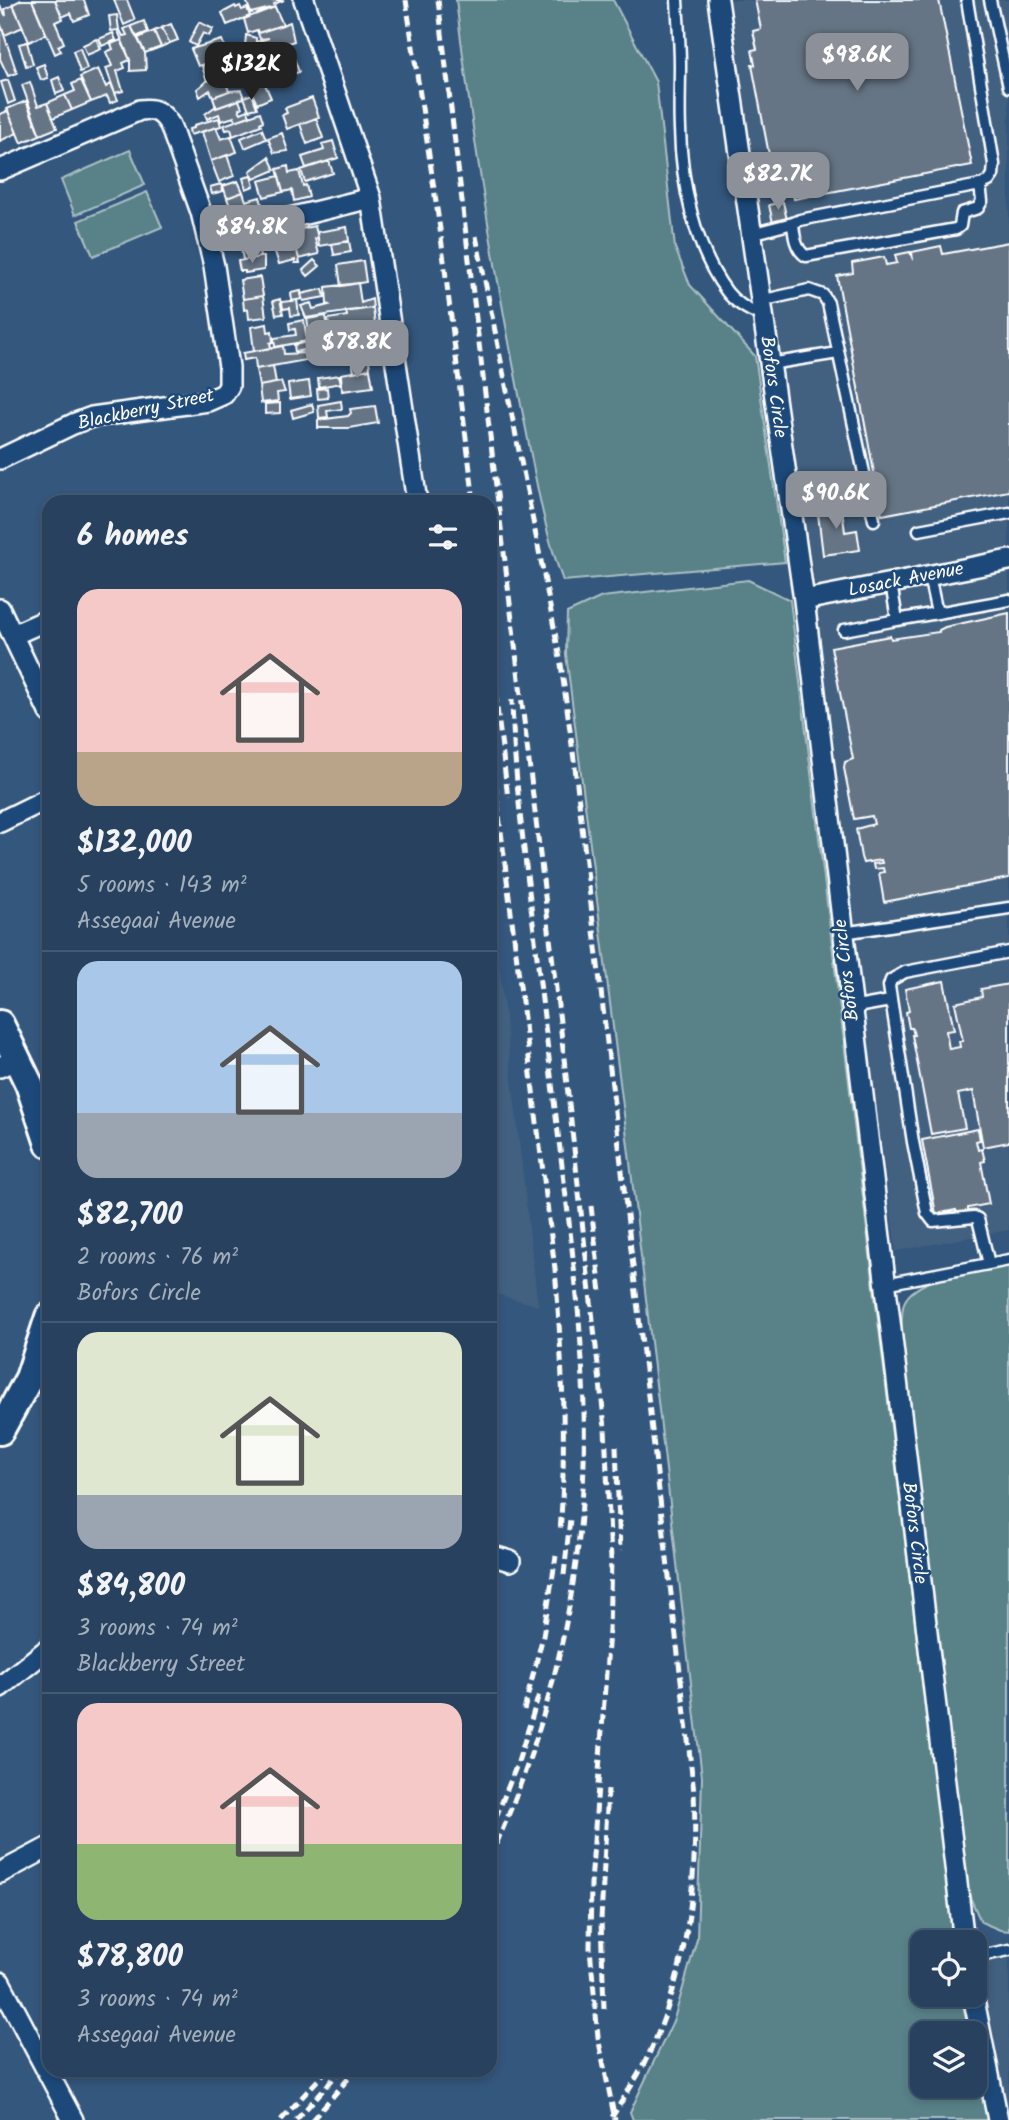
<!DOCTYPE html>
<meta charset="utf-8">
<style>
body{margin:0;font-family:Kalam,sans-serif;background:#2f4864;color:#f1f3f6;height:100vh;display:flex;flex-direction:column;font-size:26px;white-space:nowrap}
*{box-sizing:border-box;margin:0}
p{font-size:23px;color:#a4afbc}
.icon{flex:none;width:38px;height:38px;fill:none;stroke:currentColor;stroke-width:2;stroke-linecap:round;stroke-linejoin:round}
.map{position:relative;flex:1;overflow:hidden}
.drawer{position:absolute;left:42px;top:495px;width:455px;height:1582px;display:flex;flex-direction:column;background:#27415e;border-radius:21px;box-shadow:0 4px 10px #0003,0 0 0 2px #435a73}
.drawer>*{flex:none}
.tools{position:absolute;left:910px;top:1930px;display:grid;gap:14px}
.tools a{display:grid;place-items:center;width:77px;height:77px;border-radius:14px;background:#27415e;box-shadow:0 4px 10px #0003,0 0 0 2px #435a73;font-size:35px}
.price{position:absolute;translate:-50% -60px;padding:0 16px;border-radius:14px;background:#8c9099;color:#fff;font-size:23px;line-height:46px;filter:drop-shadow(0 2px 4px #0008)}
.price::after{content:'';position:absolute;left:50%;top:42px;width:21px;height:16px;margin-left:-10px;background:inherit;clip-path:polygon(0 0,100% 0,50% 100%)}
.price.selected{background:#222;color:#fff}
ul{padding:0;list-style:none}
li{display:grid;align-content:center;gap:14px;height:371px;padding:0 35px}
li+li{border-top:2px solid #435a73}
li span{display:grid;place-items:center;height:217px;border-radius:21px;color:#555}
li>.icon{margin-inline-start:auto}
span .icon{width:126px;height:126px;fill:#fffc;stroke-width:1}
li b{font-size:30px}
h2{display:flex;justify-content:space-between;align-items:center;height:84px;padding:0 35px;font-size:30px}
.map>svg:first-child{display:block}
.built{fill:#43607f}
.green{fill:#598288;stroke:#acc0c4;stroke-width:2}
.building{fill:#667485;stroke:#fff;stroke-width:2}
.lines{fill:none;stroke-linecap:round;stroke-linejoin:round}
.lane-casing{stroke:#fff;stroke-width:15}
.street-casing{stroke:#fff;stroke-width:24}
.secondary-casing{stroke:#fff;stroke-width:32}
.lane{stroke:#1f4a7a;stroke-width:10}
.street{stroke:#1f4a7a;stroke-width:19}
.secondary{stroke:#1f4a7a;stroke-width:26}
.rail{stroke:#fff;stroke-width:5;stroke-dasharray:10 5;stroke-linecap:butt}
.labels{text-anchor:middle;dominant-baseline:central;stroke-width:5;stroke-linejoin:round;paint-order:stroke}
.street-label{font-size:19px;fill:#fff;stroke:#1f4a7a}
</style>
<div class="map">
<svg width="1009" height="2120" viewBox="0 0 1009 2120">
<rect width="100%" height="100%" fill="#34577d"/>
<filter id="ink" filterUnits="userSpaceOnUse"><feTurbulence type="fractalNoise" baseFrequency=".0143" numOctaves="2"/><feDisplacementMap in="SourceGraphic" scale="14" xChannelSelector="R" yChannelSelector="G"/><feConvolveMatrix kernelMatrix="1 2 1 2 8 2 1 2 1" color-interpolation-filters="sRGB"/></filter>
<g filter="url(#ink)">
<path class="built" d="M730,0H1009V1230L896,1251Z
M490,886L538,1306L490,1292Z
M1009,1950V2120H998L975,1995V1957Z"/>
<path class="green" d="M456,0H613L656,82L675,248L690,285L755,356L785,562L563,581C541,523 533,460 520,400C494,267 472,134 456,0Z
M130,150L145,185L75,215L61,180Z
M147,192L162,227L93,256L78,221Z
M748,580L790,600L954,1942H922V1995H961L969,2033L922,2034V2086H975V2060L988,2120H633L630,2112L674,2019L697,1939L702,1777L629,1154L566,654L567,613L602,597Z
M1009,1264V1931L1000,1930L981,1922L969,1895L901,1336C902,1326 901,1313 904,1303C915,1275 982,1270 1009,1264Z"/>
<path class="building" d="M21,0H32L46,34L29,42L13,4Z
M32,0H55L63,19L55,22L64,43L58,46L61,51L55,54Z
M55,0H84L89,15L74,21L71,13L62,17Z
M114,0H127L135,20L124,25Z
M246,0H284L274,4L275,7L251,13Z
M755,0H939L972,165L794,199L790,178L774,181L752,65H755L752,50L757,49L753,31L761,29Z
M13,5L23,27L5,35L0,23V6L6,16L5,9Z
M235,6L236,8L240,6L242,10L247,8L250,16L227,25L222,13Z
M275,7L283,25L258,33L257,30L248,33L244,19Z
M117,15L119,30L111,31L109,16Z
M144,21L148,32L136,37L131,26Z
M199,22L213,29L209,36L203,33L196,46L189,42Z
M290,22L294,41L273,48L272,47L258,48L256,42L269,38L260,39L258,33Z
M0,23L17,73L8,76L0,59Z
M171,24L178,40L170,43L161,28Z
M131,26L145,53L146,70L130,71V60L118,31L120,30L123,36L127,35L124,29Z
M161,28L170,43L161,47L154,31Z
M154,31L161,47L145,53L138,38Z
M113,33L116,40L102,46L99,39Z
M246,35L256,38V47L245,46Z
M96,39L101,49L87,55L83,45Z
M121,40L130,60L123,63L125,68L117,71L123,91L115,93L106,68L112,66L106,52L113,49L111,44Z
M222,40L224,45L230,50L224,58L198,66L191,49Z
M27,42L33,64L26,66L19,44Z
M289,43L292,53L276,58L262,70L259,61L268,58L265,51Z
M80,48L87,69L80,72L73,51Z
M292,53L299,72L271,82L266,67L276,58Z
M224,58L227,65L235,63L237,71L207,81L202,66Z
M248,58L252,69L259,67L260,72L247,79L240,61Z
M44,64L48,78L41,80L36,67Z
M98,69L106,87L111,84L118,100L110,103L107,96L91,102L80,77Z
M223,76L229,91L213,97L210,90L200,97L197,89L207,81Z
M59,77L64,91L56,94L52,80Z
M8,80L15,101L8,104L1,82Z
M81,80L91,102L72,110L65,95L75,91L72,84Z
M256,81L257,85L264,82L271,98L257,104L248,84Z
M30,82L38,106L47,103L57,128L40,135L22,85Z
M241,90L244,98L216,108L213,97L229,91Z
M252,94L257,108L249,110L244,97Z
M65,95L72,110L53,118L47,103Z
M312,98L319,117L287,129L282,115L287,113L285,108Z
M239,100L242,108L239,109L241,113L248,110L250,116L235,121L234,117L221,121L219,114L207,119L205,114L216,106V108Z
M26,101L40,135L21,143L7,109Z
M8,111L17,133L0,141V114Z
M260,112L263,121L260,123L261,125L233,136L231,129L226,130L224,125Z
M219,118L221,126L190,135L189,129L194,128V125Z
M316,118L323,138L307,144L300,124Z
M216,127L221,139L231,136L237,152L211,161L202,132Z
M262,129L266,139L245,148L241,138Z
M282,133L288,151L274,153L268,138Z
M333,141L338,158L306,168L302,157L324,150L322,144Z
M227,155L234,176L219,182L211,161Z
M269,157L275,170L254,179L250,171Z
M329,161L333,173L305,182L301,170Z
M288,166L289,173L299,171L303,186L306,185L309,197L294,201L292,190L283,192L277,169Z
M251,176L254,186L246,189L243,178Z
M279,176L283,192L264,197L259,181Z
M238,181L243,192L227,198L223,186Z
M221,184L223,191L212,194L210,187Z
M243,192L246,201L260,197L263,208L239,214L237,207L231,209L227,198Z
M783,202L787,220L773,223L769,205Z
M315,226L318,238L315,239L319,254L299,259L292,231Z
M347,227L349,241L319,246L317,232Z
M292,231L300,263H295V260L279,264L270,237Z
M349,241L351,252L334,255L332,244Z
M1009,242V491L882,515L837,276L853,273L852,263L884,257L886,265L897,263L895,255L910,252L913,260L912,252L941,246L943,254Z
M258,245L260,257L243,260L241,248Z
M260,257H264V270L245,273V271H240L238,261Z
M314,260L320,266L308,276L303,270Z
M363,261L366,282L341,286L338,265Z
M260,277L263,296L243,299L240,280Z
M358,283L361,303L372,299L373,308L306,318L301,306L311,303L313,309L329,305L327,304L326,287Z
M323,289L325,297L303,301L301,294Z
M301,291L302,299L292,301L291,293Z
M263,296L266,317L249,319L248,309L244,310L243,299Z
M280,299L283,314L276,315L273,301Z
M297,300L299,315L291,316L290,308L283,309L282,302Z
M373,308L376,333L331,340L328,319L347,316L346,311Z
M326,316L328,328L309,331L307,319Z
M304,320L307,341L275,347L274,338L296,335L295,329L290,330L289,323Z
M267,324L268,332L272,331L273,342L270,343L271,348L254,351L251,327Z
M365,335L368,352L351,354L349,337Z
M307,342L309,349L295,352L294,345Z
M283,346L284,354L305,353L306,360L256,369L255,358L244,360L243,353Z
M348,348L349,355L334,357L333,349Z
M368,352L370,369L354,372L351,354Z
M273,366L276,383L259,386L256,369Z
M370,369L373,387L342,391L341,374Z
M339,375L341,383L319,387L318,378Z
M309,381L311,396L290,399L288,384Z
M281,382L285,392L277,393L278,401L261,403L259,386Z
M327,388L328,398L318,399L317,389Z
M341,401L342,409L327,411L328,417L319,418L318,405Z
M280,403V413L265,414V404Z
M312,404L314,412L293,418L291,410Z
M375,406L378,423L349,428H318V420L348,416L351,413L350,409Z
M841,502L845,532L857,530L860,550L823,555L817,505Z
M1009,613V878L884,902L879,873L884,872L883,868L874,869L873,864L882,863L881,860L863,863L861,857L856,829L874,824L872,816L854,819L844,768L845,762L853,759L831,647L890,636L891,639L939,632V630L945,627Z
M944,981L954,1030L946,1031L949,1049L960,1047L959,1041H963L955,1003L982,997L981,989L1009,984V1142L983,1147L973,1091L958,1094L965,1128L931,1134L912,1035H914L912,1028H909L906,1012L909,1011L905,989Z
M978,1129L980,1140L976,1141L978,1150L982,1149L985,1161L981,1162L989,1204L968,1208V1211L957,1213L956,1210L936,1214L922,1140Z"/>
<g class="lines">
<defs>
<path id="lane" d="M677,0C678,21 680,43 680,65C680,86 679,108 680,129C681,182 695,250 727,292C736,304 750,311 762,316
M967,0L994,164L993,175L989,181L980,185L800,220L793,223C794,235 795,249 806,256L956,229L960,226L962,213L978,208L982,201L980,185
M990,0L1009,87
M751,234L793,223
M760,301L809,290L823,295L828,303L874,520
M770,364L838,353
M919,530L1009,513
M891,583L897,620L937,613L929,576
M937,613L1009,600
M844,630L897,620
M843,933L1009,908
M851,1008L890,1001
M989,1264L978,1219L974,1217L933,1221L927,1213L913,1142L889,986L891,980L905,972L1009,952
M885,1284L1009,1260
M975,1957L1009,1950"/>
<path id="street" d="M304,0L371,198L417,502
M718,0L804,600L964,1942
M0,170L140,110C155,108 162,112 170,125L201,212L214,266L229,367V386L224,394L208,401L92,417L73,424L0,459
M207,238L371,198
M804,600L1009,560
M0,609L49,712
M13,635L49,619
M0,822L49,798
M0,1067L17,1059
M490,1555L510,1561
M0,1687L49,1648
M0,1873L49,1847
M0,1982L73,2120
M973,1995L998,2120"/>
<path id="secondary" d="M0,1024L29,1084L49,1144
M0,1431L29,1378L49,1317"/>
</defs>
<use href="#lane" class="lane-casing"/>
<use href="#street" class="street-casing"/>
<use href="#secondary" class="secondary-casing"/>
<use href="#lane" class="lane"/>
<use href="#street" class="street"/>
<use href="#secondary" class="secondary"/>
<path class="rail" d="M406,0L440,229L474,502
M438,0L560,1022L605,1428L611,1560L609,1631L591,1884L590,1948L598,2037L615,2120
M476,236L545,581L561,664L575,767L694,1792C698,1884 687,1978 645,2062C635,2081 623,2099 612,2117
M490,649L508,798
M490,742L555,1269C562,1357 567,1444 560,1532
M591,1206L601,1293
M616,1446L620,1551
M564,1575L570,1519
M524,1710L543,1636L556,1556
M490,1832L518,1762L540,1691
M490,1858C543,1741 576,1616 583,1488C588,1393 578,1298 567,1205C555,1111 544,1017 533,923C524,849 514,775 512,700
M604,2009L601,1920L608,1789
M281,2120L327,2070
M296,2120L341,2070
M312,2120L356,2070"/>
</g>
</g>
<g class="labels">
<g class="street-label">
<text transform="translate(773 387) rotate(82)">Bofors Circle</text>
<text transform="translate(146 410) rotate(-12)">Blackberry Street</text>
<text transform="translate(906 580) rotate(-11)">Losack Avenue</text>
<text transform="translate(847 970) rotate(-97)">Bofors Circle</text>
<text transform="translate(914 1533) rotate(83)">Bofors Circle</text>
</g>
</g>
</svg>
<div class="tools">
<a><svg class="icon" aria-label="locate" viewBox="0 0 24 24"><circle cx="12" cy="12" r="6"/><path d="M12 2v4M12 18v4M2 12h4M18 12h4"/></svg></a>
<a><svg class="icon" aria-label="layers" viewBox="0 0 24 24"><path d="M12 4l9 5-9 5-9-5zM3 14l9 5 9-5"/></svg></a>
</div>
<b class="price" style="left:857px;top:93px">$98.6K</b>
<b class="price selected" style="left:251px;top:102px">$132K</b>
<b class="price" style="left:778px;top:212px">$82.7K</b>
<b class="price" style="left:252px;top:265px">$84.8K</b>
<b class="price" style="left:357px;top:380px">$78.8K</b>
<b class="price" style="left:836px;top:531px">$90.6K</b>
<section class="drawer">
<h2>6 homes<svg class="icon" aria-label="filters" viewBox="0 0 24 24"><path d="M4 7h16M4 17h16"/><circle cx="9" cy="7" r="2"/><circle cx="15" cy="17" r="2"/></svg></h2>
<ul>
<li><span style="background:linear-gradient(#f6c9c9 75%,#b9a48a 0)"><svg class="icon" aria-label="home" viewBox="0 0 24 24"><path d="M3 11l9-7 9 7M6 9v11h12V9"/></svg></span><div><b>$132,000</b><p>5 rooms · 143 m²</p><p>Assegaai Avenue</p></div></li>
<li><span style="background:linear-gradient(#a9c7e8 70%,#9aa5b1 0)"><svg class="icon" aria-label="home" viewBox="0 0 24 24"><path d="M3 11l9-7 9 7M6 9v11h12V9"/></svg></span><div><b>$82,700</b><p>2 rooms · 76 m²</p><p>Bofors Circle</p></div></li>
<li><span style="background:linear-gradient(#dfe7d0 75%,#9aa5b1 0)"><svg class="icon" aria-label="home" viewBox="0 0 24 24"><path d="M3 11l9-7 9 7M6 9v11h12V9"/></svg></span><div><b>$84,800</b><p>3 rooms · 74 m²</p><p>Blackberry Street</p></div></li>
<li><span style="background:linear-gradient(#f6c9c9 65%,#8fb573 0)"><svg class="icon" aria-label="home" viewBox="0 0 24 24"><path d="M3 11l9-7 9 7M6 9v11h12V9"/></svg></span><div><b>$78,800</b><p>3 rooms · 74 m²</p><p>Assegaai Avenue</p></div></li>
</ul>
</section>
</div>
